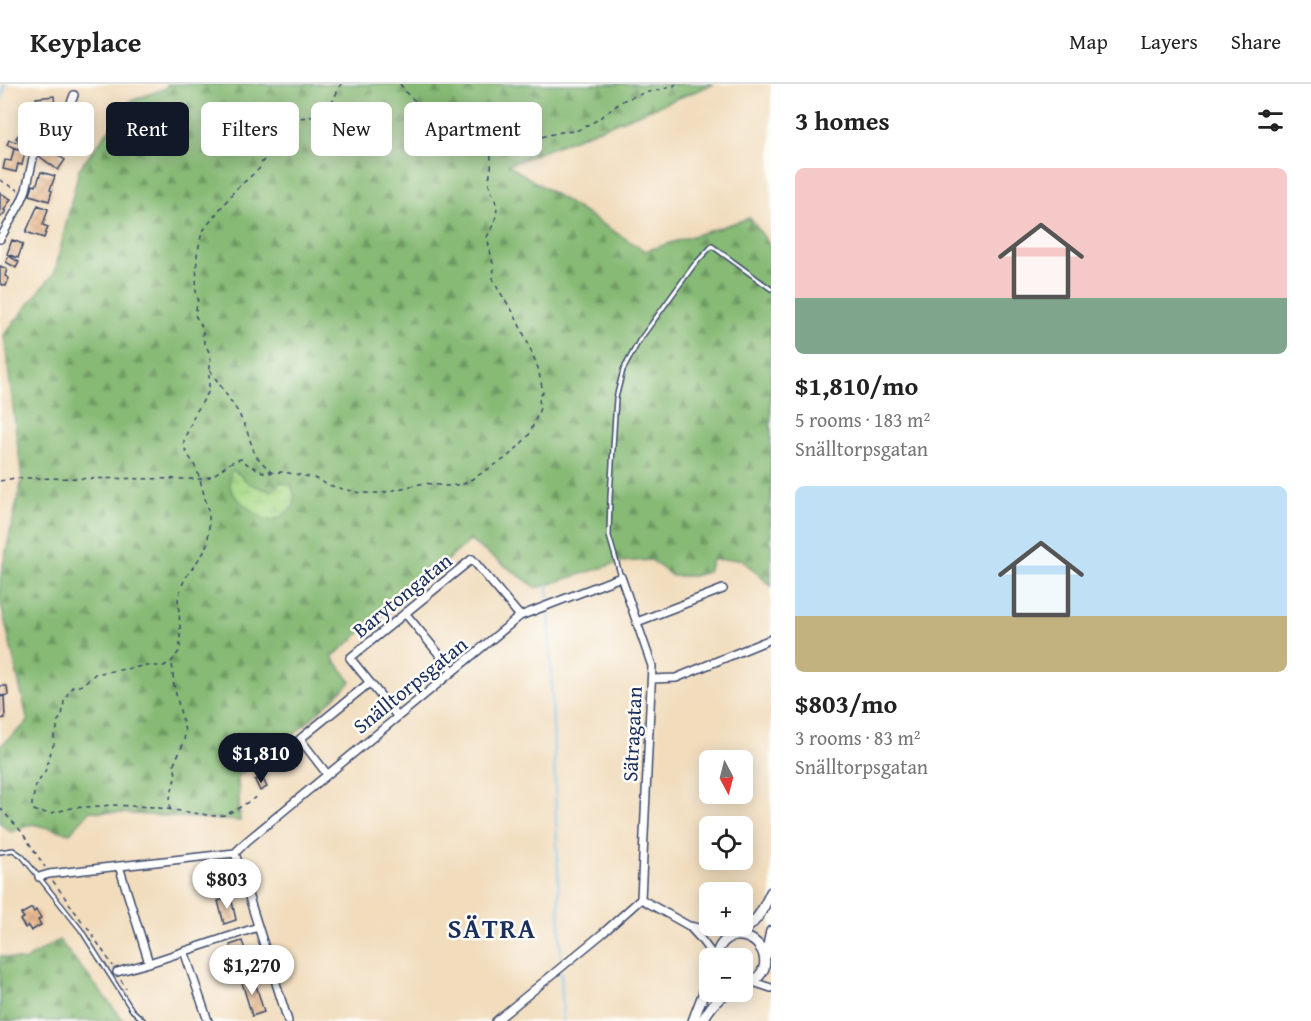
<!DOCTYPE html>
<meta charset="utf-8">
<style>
body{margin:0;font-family:"Gentium Book Plus",serif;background:#f6f6f6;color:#222;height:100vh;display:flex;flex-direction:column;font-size:22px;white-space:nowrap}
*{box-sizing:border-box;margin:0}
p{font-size:20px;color:#767676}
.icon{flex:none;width:33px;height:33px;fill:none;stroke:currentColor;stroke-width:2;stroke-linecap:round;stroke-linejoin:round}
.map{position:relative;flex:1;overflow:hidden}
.side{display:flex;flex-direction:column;background:#fff;width:540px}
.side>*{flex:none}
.banner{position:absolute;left:18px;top:18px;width:570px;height:54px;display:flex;gap:12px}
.needle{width:39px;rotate:173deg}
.fabs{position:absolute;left:699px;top:666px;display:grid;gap:12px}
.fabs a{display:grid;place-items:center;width:54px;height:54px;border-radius:9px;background:#fff;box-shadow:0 3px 15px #0003;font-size:30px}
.price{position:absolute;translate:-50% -51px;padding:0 14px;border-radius:21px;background:#fff;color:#222;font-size:20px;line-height:39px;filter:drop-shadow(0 2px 3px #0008)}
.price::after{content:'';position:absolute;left:50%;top:36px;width:18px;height:14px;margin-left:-9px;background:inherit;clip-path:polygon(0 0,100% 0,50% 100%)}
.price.active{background:#111827;color:#fff}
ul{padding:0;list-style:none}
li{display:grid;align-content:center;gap:12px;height:318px;padding:0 24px}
li span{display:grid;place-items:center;height:186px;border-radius:9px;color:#555}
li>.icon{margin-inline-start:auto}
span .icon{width:108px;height:108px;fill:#fffc;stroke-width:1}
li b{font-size:26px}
h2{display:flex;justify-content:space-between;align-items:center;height:72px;padding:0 24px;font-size:26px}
.chip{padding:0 21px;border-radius:9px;background:#fff;box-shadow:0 3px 15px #0003;font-size:21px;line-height:54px}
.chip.active{background:#111827;color:#fff}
header{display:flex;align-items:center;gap:36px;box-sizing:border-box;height:84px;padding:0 30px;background:#fff;border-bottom:2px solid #e0e0e0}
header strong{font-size:28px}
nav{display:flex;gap:33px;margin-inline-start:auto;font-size:21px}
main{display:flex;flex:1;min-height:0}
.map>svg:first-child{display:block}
.forest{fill:url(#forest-firs);stroke:#507469;stroke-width:1.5}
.wetland{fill:url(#wetland-marsh);stroke:#628473;stroke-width:1.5}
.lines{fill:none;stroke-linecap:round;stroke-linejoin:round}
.stream{stroke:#76bfef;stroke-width:2}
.building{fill:url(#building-cross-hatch)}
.service-casing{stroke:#3b496c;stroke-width:6}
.minor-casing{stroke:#3b496c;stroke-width:10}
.secondary-casing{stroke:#3b496c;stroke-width:12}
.path{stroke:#3b496c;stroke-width:1.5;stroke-dasharray:4.5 4.5;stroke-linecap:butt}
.service{stroke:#fff;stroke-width:3}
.minor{stroke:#fff;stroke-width:7}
.secondary{stroke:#fff;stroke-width:9}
.labels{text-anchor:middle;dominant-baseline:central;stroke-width:5;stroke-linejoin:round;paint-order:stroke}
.street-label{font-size:21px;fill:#1b2f5e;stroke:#fdfcf7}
.district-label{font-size:27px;font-weight:bold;letter-spacing:1.5px;fill:#1b2f5e;stroke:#fdfcf7}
</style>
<header>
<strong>Keyplace</strong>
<nav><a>Map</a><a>Layers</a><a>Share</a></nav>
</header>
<main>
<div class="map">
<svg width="771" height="937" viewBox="0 0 771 937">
<defs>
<pattern id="forest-firs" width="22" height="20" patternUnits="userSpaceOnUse" patternTransform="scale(1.5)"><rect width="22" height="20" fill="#86ba74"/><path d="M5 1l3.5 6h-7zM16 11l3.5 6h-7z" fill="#6d9862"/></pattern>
<pattern id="wetland-marsh" width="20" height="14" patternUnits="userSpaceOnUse" patternTransform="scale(1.5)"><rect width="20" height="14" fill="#a9da88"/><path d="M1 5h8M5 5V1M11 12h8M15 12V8" fill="none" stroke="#91bb78"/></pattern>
<pattern id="building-cross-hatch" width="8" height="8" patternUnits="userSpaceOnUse" patternTransform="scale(1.5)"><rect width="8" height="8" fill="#e8b98f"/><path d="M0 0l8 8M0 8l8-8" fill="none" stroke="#c69f7e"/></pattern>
</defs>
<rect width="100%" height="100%" fill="#fdfcf7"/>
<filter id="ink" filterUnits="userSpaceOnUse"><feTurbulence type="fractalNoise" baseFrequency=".0167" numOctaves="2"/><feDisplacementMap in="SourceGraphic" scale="12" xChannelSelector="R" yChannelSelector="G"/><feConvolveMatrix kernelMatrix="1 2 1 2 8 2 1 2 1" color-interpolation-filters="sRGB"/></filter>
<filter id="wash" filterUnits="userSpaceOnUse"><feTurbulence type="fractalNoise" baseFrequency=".008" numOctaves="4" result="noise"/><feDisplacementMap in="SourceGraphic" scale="24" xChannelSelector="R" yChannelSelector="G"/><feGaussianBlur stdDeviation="1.35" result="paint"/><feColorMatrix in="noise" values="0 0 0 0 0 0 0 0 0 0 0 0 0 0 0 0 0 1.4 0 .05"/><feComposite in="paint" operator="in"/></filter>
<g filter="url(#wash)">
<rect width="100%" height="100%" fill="#f1dcbc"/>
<path class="forest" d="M167,0H714L508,81L645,167L750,134L771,163V502L741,475L712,476L708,488L694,492H672L651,476L620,478L537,504L470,457L332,573L351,598L289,655L238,692L240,737L90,727L70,749L32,740L11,748L0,739V662L28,638L0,516V495L22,395L4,251L55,188L79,85L131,17L166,4Z
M59,856L124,937H0V872L24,877Z"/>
<path class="wetland" d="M233,386C239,389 241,393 246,397C253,402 262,405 271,407L280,398L291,401L295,413L294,422C287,428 281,436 270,436C262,437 236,415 232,408C229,401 229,396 230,389Z"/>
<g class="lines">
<path class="stream" d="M0,17L3,12L5,0
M548,500L549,518
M549,526L561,874
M561,887L563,937"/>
</g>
<g id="blocks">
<path class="building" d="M54,12L55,23L48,24L49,26L44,27V24L37,25L36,14Z
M32,22L42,30L36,37L26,29Z
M80,30L93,35L86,50L89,51L86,58L70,52Z
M28,40L37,47L25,62L16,54Z
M57,54L67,61L59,72L65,76L58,86L39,72L44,65L47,67Z
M9,56L20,59L18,65L7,61Z
M14,65L25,68L22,81L18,80L16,88L3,85L5,76L11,77Z
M41,88L55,92L50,106L52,107L49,117L30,111L33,101L36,102Z
M0,109L11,115L4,126L6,127L0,134Z
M38,121L48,125L43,141L48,143L44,154L26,148Z
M12,156L23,160L18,174L7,170Z
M9,172L19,178L16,184L6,178Z
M0,182L7,185L5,192L9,194L6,202L0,200Z
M0,602H7L8,611L0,612Z
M4,612L5,634L0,635V613Z
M262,693L267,703L260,707L255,696Z
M222,786L228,809L215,813L210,790Z
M231,813L236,836L224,840L218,817Z
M32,824L34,828L36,826L41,834L38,836L41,841L31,847L28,842L25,844L20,836L24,834L21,830Z
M242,857L250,879H248L251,887L238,891L236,882H237L230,861Z
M253,891L264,928L252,932L241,895Z"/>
</g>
</g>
<g filter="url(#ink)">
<use href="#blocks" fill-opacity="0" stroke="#3b496c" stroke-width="1.5"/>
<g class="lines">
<defs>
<path id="service" d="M621,493L609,452L610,413L616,314L623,286L639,257L694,181L712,162L771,205
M0,768L13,766L22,772L81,846L132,926L144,937"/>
<path id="minor" d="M0,155L21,118L26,106L34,70L37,62L68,27L74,11
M405,529L453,587
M637,538L723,505
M652,595L676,594L771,555
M397,632L350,574L472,475L520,532
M327,690L300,655L369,599
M235,769L247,757L520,532L621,493L652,582L641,815
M235,769L288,937
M119,782L149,879
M39,793L49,790L235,769
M689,842L724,849L732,853
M184,867L208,937
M117,888L149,879L258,843
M749,899H756L771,904
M496,937L603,849L641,815L689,842L700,854L715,874"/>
<path id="secondary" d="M738,851C756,839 762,828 771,808
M766,871L771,847
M716,874C722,836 771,852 764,884C760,894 752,899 742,901
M693,937L710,892
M702,937C710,924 716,915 729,908"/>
</defs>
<use href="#service" class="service-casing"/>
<use href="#minor" class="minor-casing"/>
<use href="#secondary" class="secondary-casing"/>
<path class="path" d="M400,0L408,11L422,22L466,44L484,57L498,62L517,59L561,48L576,47L597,36L624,16L644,9L672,3L676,0
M0,96L18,106
M210,286L238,328L246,344L255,371L272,389
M0,397L15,394L200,395C205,394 211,393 215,390C225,383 231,376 243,375L247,380L265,389L283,388L300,391L314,394L328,401L343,405L362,409H381L424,399L446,402L464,400L506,374L518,363L529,351L537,332L540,324L539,314L543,308L538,284L527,257L513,228L498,205L493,195L494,184L487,153C493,142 500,129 495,116C493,109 489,105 489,98C489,91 492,85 491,79C491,72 490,66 491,59
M256,713L237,725L225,731L214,732L153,723L113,721L72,724L51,729L38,728L32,725V719L36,701L45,688L52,664L54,660V651L57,645V638L62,632L64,618L68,609L73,602L76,603L82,601L95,590L143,582H164L172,577L180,566V542L178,513L182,501L188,490L204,468L208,456L209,441V430L199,392L193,378L187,370L184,363V356L195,330L209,307V288L211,278L210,270L202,253C205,243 199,239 195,231L198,215L196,207L197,171L202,148L235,106L259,85L262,78L269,71L281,49L294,43L299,34C333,31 327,27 341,0
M0,724L21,747L45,783
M170,725V714L176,691L174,680L184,658L185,647L174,602L172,578
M53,797L84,840
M87,843L113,882
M121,896L126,905"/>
<use href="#service" class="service"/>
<use href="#minor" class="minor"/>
<use href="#secondary" class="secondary"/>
</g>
</g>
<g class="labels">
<g class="street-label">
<text transform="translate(402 511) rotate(-39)">Barytongatan</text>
<text transform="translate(410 601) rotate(-39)">Snälltorpsgatan</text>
<text transform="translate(632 650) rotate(-87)">Sätragatan</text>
</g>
<g class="district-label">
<text x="492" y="844">SÄTRA</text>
</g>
</g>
</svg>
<div class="fabs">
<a><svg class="needle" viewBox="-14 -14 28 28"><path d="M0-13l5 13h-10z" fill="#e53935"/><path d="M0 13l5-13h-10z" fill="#767676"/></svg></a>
<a><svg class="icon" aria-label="locate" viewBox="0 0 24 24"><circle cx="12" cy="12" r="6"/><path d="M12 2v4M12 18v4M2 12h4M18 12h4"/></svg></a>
<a>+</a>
<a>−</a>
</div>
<b class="price active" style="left:261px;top:700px">$1,810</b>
<b class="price" style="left:227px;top:826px">$803</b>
<b class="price" style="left:252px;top:912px">$1,270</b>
<div class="banner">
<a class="chip">Buy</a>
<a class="chip active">Rent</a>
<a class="chip">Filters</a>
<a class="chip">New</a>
<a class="chip">Apartment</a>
</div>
</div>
<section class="side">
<h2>3 homes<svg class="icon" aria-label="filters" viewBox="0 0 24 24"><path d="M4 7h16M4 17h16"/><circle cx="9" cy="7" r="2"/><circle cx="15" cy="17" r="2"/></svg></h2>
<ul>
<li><span style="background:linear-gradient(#f6c9c9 70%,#7fa58c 0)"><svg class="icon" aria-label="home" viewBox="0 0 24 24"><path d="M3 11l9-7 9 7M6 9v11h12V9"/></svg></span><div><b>$1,810/mo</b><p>5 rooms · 183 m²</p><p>Snälltorpsgatan</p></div></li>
<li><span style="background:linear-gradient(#bfe0f5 70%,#c2b280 0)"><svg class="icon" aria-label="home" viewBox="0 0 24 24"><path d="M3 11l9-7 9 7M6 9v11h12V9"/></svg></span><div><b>$803/mo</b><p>3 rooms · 83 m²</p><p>Snälltorpsgatan</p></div></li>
</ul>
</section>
</main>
